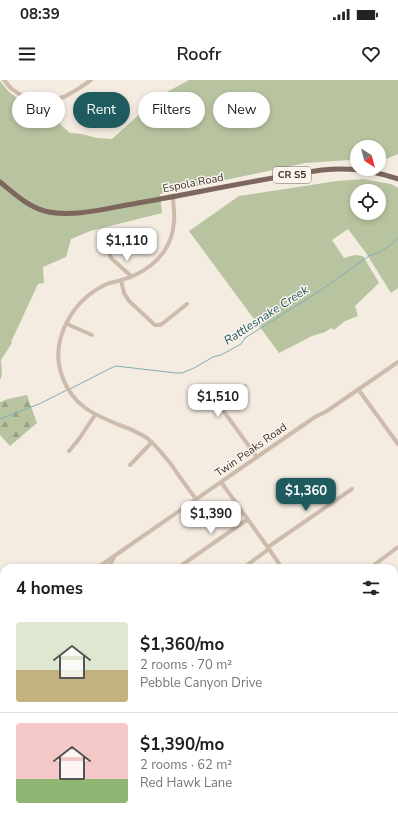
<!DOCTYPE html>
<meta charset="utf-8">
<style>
body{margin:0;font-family:"Nunito Sans",sans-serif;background:#f2f2f2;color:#222;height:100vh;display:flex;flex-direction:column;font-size:15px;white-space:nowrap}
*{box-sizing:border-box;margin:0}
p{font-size:13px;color:#767676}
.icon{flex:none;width:22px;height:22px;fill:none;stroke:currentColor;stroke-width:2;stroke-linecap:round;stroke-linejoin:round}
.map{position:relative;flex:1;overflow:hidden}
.side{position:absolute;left:0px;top:484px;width:398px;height:256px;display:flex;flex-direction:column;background:#fff;border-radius:12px 12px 0 0;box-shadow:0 2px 6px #0003}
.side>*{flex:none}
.guide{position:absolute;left:12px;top:12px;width:374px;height:36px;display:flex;gap:8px}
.needle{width:26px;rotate:144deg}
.controls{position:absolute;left:350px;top:60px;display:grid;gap:8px}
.controls a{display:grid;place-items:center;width:36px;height:36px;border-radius:50%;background:#fff;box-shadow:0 2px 6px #0003;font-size:20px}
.price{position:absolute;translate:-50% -34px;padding:0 9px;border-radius:8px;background:#fff;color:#222;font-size:13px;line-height:26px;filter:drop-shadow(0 1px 2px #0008)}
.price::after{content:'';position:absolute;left:50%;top:24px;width:12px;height:9px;margin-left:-6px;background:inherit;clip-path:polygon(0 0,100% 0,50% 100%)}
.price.on{background:#1f5a5e;color:#fff}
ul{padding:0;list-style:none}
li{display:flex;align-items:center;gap:12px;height:100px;padding:0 16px}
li+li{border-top:1px solid #e0e0e0}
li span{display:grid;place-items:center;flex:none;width:112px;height:80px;border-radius:4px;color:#555}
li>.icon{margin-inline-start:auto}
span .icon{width:48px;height:48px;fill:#fffc;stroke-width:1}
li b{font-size:17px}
h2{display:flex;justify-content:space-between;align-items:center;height:48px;padding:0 16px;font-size:17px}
.chip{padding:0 14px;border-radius:18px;background:#fff;box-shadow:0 2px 6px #0003;font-size:14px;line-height:36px}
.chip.on{background:#1f5a5e;color:#fff}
.status{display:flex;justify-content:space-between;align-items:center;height:28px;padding:0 20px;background:#fff;direction:ltr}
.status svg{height:11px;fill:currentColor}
header{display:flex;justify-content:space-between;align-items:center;height:52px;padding:0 16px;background:#fff;font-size:18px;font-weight:600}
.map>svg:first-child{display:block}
.grass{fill:#b8c4a0;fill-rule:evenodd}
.forest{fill:url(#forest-firs)}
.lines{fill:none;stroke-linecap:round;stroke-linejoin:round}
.stream{stroke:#7fb0b2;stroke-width:1}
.minor{stroke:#cdbbac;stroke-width:4}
.major{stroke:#7d675c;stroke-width:5}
.labels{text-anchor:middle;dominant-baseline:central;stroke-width:3;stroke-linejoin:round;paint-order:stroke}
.shield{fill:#fbf5ee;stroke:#756b66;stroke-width:1}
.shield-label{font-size:10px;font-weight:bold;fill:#3b302b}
.street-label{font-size:11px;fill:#3b302b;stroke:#fbf5ee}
.water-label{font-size:12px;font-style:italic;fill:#1f5a5e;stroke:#fbf5ee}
</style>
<div class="status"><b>08:39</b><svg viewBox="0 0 49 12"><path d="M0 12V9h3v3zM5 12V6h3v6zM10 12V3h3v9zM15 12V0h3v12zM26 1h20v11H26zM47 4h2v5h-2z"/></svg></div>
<header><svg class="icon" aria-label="menu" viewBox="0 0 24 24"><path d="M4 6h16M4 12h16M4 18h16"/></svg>Roofr<svg class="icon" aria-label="heart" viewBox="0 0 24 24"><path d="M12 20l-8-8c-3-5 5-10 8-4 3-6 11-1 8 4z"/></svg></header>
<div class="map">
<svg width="398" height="740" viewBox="0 0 398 740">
<defs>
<pattern id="forest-firs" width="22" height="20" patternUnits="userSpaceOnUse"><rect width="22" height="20" fill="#b8c4a0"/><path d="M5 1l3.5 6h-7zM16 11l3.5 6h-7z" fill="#97a083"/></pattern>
</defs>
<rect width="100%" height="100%" fill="#f4ebe1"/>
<path class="grass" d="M189,0H398V74L379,82V67H357V82L350,80L305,83L160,114L162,133L90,151L71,159L66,177L43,187L44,203L38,204L11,262L12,263L1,280L2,295L0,300V1L9,12L20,20L46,26L62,46L70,53L82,54L97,58L112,59L154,21L167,12Z
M363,99L391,104L398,108V208L391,213L366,173L348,149L332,160L344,178L355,175L363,176L379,203L355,226L358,236L345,241L334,250L331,248L325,252L312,256L279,273L189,151L239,116L337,101ZM357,111H379V133H357Z
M0,518H4V736H394V637L398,650V740H0Z
M394,557L398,560V611L395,617L394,621Z"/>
<path class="forest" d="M27,315L37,343L10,366L0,355V322L8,319Z"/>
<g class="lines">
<path class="stream" d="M70,309L111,288L116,286L176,293H182L194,288L213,277L221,275L241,264L245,258L318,212L369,176L380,172L393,163L398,158
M0,339L39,324L67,310"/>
<path class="minor" d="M4,0C7,3 9,7 12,9C30,24 54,24 73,12C79,9 85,4 91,0
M173,117C173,125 175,133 174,141C173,166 157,185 135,195C131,197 126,199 121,200C117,202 111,202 107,204C73,219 49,260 62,296C73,327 95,335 122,346C131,349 139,353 147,358C157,366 165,377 173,387C180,398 188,408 196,419
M110,175L111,178L131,196
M121,200L124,213L129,221L155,245H159L162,244L187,224
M67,244L92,255
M245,306L223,321L221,324L222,329L257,377
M358,309L398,364
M69,371L79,359L95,335
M130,385L152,362
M221,402L269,469L282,488
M268,467L352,409
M182,485L248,439
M97,488L257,377L315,337L327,331L398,282
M107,488L110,485L114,477
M243,488L269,469
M370,488L398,467
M3,491L4,492"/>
<path class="major" d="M0,102C15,114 29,128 49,132C75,137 107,128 133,124C196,113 259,99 322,90C348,87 373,90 398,99"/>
</g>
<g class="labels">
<rect class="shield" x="273" y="87" width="38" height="16" rx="3"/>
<g class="shield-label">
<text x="292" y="95">CR S5</text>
</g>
<g class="street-label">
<text transform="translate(193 103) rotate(-11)">Espola Road</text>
<text transform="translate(251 370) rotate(-35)">Twin Peaks Road</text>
</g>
<g class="water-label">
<text transform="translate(266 235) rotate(-33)">Rattlesnake Creek</text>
</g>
</g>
</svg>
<div class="controls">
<a><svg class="needle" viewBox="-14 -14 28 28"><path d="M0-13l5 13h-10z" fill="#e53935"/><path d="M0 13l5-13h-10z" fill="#767676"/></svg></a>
<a><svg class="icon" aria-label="locate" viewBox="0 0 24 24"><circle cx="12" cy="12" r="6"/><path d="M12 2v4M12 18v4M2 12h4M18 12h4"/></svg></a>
</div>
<b class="price" style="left:127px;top:182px">$1,110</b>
<b class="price" style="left:218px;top:338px">$1,510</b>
<b class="price on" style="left:306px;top:432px">$1,360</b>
<b class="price" style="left:211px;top:455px">$1,390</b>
<div class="guide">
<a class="chip">Buy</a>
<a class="chip on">Rent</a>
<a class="chip">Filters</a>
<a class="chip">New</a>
</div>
<section class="side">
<h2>4 homes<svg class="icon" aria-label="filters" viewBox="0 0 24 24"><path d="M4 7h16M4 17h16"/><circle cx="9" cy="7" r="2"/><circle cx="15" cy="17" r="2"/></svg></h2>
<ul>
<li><span style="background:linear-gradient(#dfe7d0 60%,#c2b280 0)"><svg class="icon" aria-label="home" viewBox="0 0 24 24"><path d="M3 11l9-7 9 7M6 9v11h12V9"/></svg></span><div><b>$1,360/mo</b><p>2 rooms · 70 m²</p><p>Pebble Canyon Drive</p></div></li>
<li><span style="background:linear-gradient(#f6c9c9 70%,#8fb573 0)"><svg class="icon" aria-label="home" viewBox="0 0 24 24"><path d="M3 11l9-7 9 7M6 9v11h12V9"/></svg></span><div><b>$1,390/mo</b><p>2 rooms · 62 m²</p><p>Red Hawk Lane</p></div></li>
</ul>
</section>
</div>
